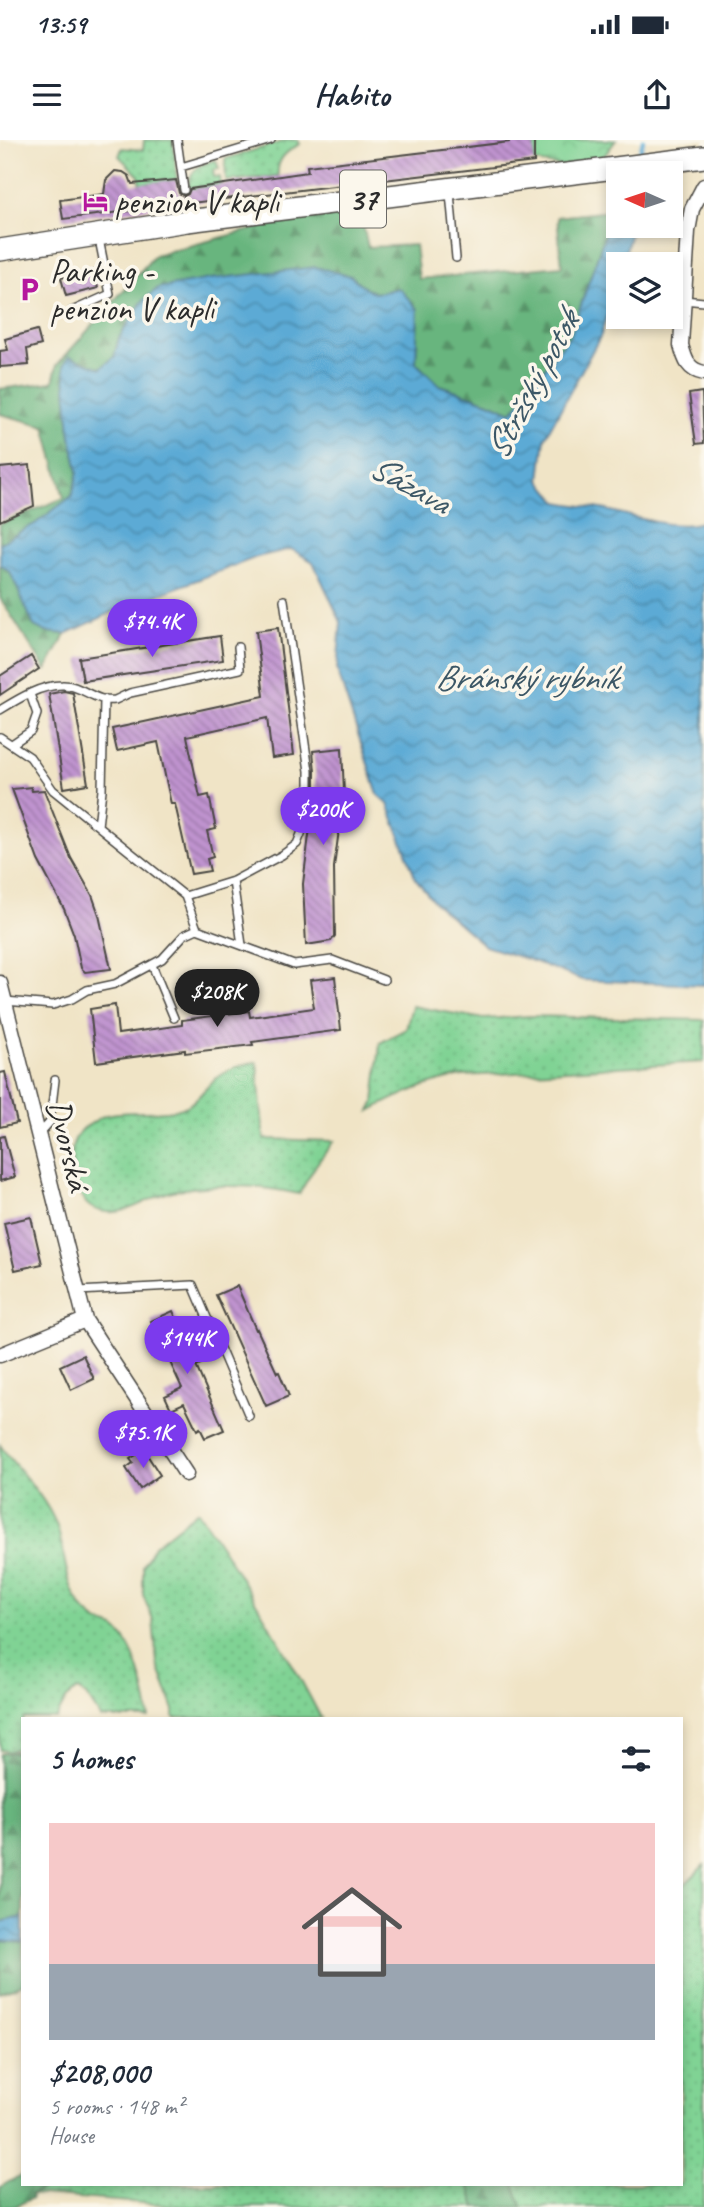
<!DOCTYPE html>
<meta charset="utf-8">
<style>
body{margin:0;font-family:Caveat,sans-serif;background:#f6f6f7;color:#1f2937;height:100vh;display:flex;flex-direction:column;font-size:26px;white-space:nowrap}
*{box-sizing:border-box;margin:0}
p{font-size:23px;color:#747a83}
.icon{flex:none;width:38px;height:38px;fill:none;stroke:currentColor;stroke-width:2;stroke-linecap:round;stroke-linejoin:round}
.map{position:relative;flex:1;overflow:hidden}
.drawer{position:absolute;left:21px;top:1577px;width:662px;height:469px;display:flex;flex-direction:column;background:#fff;border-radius:0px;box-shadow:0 4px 10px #0003}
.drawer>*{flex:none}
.needle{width:46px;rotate:273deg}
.buttons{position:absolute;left:606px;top:21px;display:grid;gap:14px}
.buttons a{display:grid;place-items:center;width:77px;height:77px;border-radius:0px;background:#fff;box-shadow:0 4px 10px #0003;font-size:35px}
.price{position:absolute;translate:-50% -60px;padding:0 16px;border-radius:24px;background:#7c3aed;color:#fff;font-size:23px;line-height:46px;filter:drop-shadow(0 2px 4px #0008)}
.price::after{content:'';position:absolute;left:50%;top:42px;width:21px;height:16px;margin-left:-10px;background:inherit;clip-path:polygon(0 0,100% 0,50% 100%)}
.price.selected{background:#222;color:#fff}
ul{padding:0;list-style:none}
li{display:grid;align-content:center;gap:14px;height:371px;padding:0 28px}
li+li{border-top:2px solid #e0e1e3}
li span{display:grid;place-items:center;height:217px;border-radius:0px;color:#555}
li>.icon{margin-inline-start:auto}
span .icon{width:126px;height:126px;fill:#fffc;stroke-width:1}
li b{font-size:30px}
h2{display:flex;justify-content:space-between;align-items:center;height:84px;padding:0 28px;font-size:30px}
.status{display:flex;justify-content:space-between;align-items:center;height:49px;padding:0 35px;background:#fff;direction:ltr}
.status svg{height:19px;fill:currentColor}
header{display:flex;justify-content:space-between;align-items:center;height:91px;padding:0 28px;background:#fff;font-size:32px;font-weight:600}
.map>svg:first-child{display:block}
.grass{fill:url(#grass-dots);stroke:#567f60;stroke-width:2}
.forest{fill:url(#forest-firs);stroke:#4a7054;stroke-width:2}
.park{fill:url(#park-crowns);stroke:#567f60;stroke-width:2}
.water{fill:url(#water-waves);stroke:#436a80;stroke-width:2}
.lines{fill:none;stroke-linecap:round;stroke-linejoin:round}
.stream{stroke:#5baad5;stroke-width:4.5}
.building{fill:url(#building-back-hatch)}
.service-casing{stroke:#494742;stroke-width:10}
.minor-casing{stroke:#494742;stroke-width:17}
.primary-casing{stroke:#494742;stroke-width:24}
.service{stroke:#fff;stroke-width:7}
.minor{stroke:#fff;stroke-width:14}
.primary{stroke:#fff;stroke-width:21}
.labels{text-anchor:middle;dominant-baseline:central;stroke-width:7;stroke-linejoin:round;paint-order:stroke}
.shield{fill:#fbf7ec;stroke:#696865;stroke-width:2}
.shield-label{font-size:32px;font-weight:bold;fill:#2b2b2b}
.poi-label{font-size:33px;fill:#2b2b2b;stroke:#fbf7ec;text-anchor:start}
.street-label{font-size:33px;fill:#2b2b2b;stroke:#fbf7ec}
.water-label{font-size:35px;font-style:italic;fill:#3c5766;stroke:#fbf7ec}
</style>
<div class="status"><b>13:59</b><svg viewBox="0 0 49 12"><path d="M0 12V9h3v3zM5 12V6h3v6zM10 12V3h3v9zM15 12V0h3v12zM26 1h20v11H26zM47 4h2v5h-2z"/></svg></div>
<header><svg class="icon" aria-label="menu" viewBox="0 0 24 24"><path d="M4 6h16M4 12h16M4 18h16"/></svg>Habito<svg class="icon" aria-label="share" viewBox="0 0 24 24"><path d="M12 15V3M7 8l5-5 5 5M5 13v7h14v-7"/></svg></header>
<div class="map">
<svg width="704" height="2067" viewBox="0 0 704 2067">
<defs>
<pattern id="grass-dots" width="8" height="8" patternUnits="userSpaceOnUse" patternTransform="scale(1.75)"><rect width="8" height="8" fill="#80d394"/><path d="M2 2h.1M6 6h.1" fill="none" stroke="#6fb580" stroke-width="1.8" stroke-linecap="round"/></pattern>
<pattern id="forest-firs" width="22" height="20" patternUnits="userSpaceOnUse" patternTransform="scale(1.75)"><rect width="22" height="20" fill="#68b57e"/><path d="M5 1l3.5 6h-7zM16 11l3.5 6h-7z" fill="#569367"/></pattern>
<pattern id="park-crowns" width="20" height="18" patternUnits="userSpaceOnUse" patternTransform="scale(1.75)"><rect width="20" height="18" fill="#80d394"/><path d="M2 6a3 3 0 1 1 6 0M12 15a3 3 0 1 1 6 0" fill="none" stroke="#6fb580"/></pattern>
<pattern id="water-waves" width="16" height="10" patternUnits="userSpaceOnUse" patternTransform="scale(1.75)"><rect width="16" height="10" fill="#5baad5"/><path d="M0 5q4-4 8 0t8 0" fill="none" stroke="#4b8bad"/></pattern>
<pattern id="building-back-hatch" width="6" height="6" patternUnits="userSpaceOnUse" patternTransform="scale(1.75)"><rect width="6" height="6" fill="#bf93cf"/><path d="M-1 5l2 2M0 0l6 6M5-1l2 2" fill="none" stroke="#9b78a8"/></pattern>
</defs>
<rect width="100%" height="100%" fill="#fbf7ec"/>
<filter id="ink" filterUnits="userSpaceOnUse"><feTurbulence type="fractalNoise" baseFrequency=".0143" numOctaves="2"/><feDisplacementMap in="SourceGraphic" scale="14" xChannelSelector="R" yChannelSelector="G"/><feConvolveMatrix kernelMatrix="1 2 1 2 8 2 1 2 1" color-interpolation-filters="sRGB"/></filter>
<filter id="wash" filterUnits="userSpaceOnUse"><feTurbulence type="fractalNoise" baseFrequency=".00686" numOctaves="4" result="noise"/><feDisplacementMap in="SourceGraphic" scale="28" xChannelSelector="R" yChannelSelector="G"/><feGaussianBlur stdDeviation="1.57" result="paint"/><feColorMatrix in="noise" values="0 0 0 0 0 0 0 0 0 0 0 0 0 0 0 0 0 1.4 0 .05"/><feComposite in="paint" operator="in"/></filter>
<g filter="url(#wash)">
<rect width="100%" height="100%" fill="#f0e4c6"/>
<path class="grass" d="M144,0H173L177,40L140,44L139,36L119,16L122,8L143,10Z
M288,0H298L300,4C287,11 276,19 278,36L226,41L225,19Z
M216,20L219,29L213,30L214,37H220L221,45L188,50C189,31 198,24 216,20Z
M412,866L484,879L530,876L704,880V922L463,936C429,942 400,954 370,971L374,963L380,903L406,889Z
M257,922L264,999L334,1001L316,1025L299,1054C260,1045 217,1044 177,1050C152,1054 128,1078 101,1071C85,1068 80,1056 76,1041C70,1021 68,996 89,985C95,981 101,976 107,975C130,969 167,976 187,966C196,961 203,951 210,944C223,930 240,925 257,922Z
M0,1305C18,1331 44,1354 56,1384C65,1409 64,1438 78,1461C82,1469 93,1479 101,1483C106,1486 111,1486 116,1489C135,1505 147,1554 149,1578H101L86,1555L77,1550L66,1559L56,1578H23V1606L10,1611L0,1610Z
M198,1371C242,1438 285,1507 321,1578H174V1570L157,1523L153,1480L143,1455V1426L154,1406Z
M704,1725V2067H522L514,2044H681V1748Z
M53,2044H468L476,2067H192L31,2054Z"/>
<path class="forest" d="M618,70V74L610,80L571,194L512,272L489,262L439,245L416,223L418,169L366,149L351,136L249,135L210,139L142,162L119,198L114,217L101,228L69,217L64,225L70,292L78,332L72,356L35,384L0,403V384L64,358L45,286L0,274V249L53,242L57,225L155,115L300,77L360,71L368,107L415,105L419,139L562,126L557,77Z
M0,424L10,432L46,492L66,494L46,530L0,458Z
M23,1611V1777L0,1782V1614Z
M0,1800L23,1802V1844L0,1853Z
M23,2034V2044H53L31,2054L32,2058L14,2067H0V2047Z
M468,2044H514L522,2067H476Z"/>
<path class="park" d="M534,0H616L601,20L561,26L534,22Z"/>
<path class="water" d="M618,74V86H633L622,124H618V137L601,195L545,298L540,340L558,362C574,365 591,367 607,370C634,376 677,392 704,381V845L582,840L536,822L485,806L436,764L416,739L388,664L378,655L337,530L341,482L313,422L291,409L257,417L113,472L66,494L46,492L34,486L10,432L0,424V403L35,384L72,356L78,332L70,292L64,225L69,216L101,228L114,217L119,198L142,162L158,148L210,139L316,127L351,136L366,149L376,153L399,148L418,169L416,223L439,245L489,262L512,272L571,194L610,80Z
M23,1777V1802L0,1800V1782Z"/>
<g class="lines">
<path class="stream" d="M638,20L643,0"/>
</g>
<g id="blocks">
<path class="building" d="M509,0H534V22L191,63L185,58L181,60L179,65L63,79L60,60L104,54L106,40L115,31L123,32L129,36L132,44L176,40L179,53L184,56L188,54L190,49L308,32L307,26L509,2Z
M93,130L98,148L66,156L61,138Z
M37,190L41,205L27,209L29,225L0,227V211L8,210L5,199Z
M702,252L704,303L696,304L689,254Z
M30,325L34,366L0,381V328Z
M278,488L294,615L272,618L267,578L187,596L200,657L209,655L216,689L207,691L213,717L207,719L210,731L191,734L175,664H171L158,602L117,611L112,589L264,556L256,491Z
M220,496L223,520L83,541L79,518Z
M31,516L39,529L0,555V536Z
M64,551L73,553L88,644L64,648L49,554Z
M342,608L344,653L334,727L335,796L331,801L306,805L303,744L310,687L315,674V631L313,611Z
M31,647L32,651L44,650L71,718L92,755L99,775L111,829L85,832L81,828L74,795L64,769L38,720L12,649Z
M335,837L341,890L252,902L253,905L185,913V910L96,922L90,869L115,865L118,894L182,885V880L249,871L250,877L314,868L310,840Z
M5,932L17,983L0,987V933Z
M4,996L15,1037L0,1041V997Z
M31,1077L42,1124L15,1130L4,1083Z
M237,1146L256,1190L257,1189L277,1233L279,1232L289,1256L266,1266L216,1155Z
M173,1171L192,1213L201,1209L207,1221L196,1226L224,1290L205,1298L200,1288L197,1290L184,1263L171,1269L165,1256L182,1248L151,1181Z
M83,1215L94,1239L71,1250L60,1226Z
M144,1310L160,1335L140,1349L126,1328L133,1323L130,1319Z"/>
</g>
</g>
<g filter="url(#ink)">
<use href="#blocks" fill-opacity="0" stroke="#494742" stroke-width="2"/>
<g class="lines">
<defs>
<path id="service" d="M177,0L184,50
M181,27L271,0
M450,53L456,118
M185,64L187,80
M684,160L704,162
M72,171L110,154L99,99
M0,570C18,559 40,545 62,545C80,544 96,563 115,560C120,558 125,555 130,553L240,529L238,507
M0,597L30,617L53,650L185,756L197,789L294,825L332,820L384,840
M12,604L31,591L37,574L30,554
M98,686L102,650L104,559
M233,741L242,805
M185,756L233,741L282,715L297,704L309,674V631L284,460
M152,825L174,878
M5,861L53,865L72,859L87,850L115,844L162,819L184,795L197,789
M39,994L50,982L55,940
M78,1151L193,1145L249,1276"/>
<path id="minor" d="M704,46L692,69L688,91L681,205C685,220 688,230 704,233
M0,843L85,1180L186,1334
M0,1215L85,1180"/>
<path id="primary" d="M0,110L187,81L704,17"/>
</defs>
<use href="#service" class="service-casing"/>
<use href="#minor" class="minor-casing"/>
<use href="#primary" class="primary-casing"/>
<use href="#service" class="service"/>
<use href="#minor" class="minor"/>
<use href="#primary" class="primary"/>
</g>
</g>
<defs>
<symbol id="hotel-bare" viewBox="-9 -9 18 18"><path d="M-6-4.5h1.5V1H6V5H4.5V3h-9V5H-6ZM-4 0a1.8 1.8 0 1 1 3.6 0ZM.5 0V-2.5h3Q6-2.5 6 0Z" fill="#b5179e" stroke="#fbf7ec" stroke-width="2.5" paint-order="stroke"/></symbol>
<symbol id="parking-bare" viewBox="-9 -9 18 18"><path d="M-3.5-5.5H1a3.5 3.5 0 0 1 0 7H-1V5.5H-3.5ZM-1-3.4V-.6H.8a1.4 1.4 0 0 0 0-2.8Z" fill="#b5179e" stroke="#fbf7ec" stroke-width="2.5" paint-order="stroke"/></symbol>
</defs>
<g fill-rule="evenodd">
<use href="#hotel-bare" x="78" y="44" width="35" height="35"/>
<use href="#parking-bare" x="12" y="132" width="35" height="35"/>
</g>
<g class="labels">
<rect class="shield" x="340" y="30.5" width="46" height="57" rx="5"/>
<g class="shield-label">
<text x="363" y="59">37</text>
</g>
<g class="poi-label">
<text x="115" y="62">penzion V kapli</text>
<text x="50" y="131">Parking -<tspan x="50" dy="38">penzion V kapli</tspan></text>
</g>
<g class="street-label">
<text transform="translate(69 1005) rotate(76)">Dvorská</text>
</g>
<g class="water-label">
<text transform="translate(532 245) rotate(-62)">Stržský potok</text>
<text transform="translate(410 344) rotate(29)">Sázava</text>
<text x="526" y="537">Bránský rybník</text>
</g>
</g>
</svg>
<div class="buttons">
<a><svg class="needle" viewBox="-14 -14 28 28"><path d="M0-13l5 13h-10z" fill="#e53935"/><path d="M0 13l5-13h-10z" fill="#747a83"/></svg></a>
<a><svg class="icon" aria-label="layers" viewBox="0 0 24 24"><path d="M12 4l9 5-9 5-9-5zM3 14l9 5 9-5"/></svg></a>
</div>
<b class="price" style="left:152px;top:519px">$74.4K</b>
<b class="price" style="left:323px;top:707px">$200K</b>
<b class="price selected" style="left:217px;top:889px">$208K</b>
<b class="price" style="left:187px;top:1236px">$144K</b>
<b class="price" style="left:143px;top:1330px">$75.1K</b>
<section class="drawer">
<h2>5 homes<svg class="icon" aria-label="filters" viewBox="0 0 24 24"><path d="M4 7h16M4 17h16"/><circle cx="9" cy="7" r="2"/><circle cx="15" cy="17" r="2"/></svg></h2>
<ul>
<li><span style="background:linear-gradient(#f6c9c9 65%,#9aa5b1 0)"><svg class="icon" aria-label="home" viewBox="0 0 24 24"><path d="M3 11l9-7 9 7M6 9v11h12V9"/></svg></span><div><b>$208,000</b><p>5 rooms · 148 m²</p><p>House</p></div></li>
</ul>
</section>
</div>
